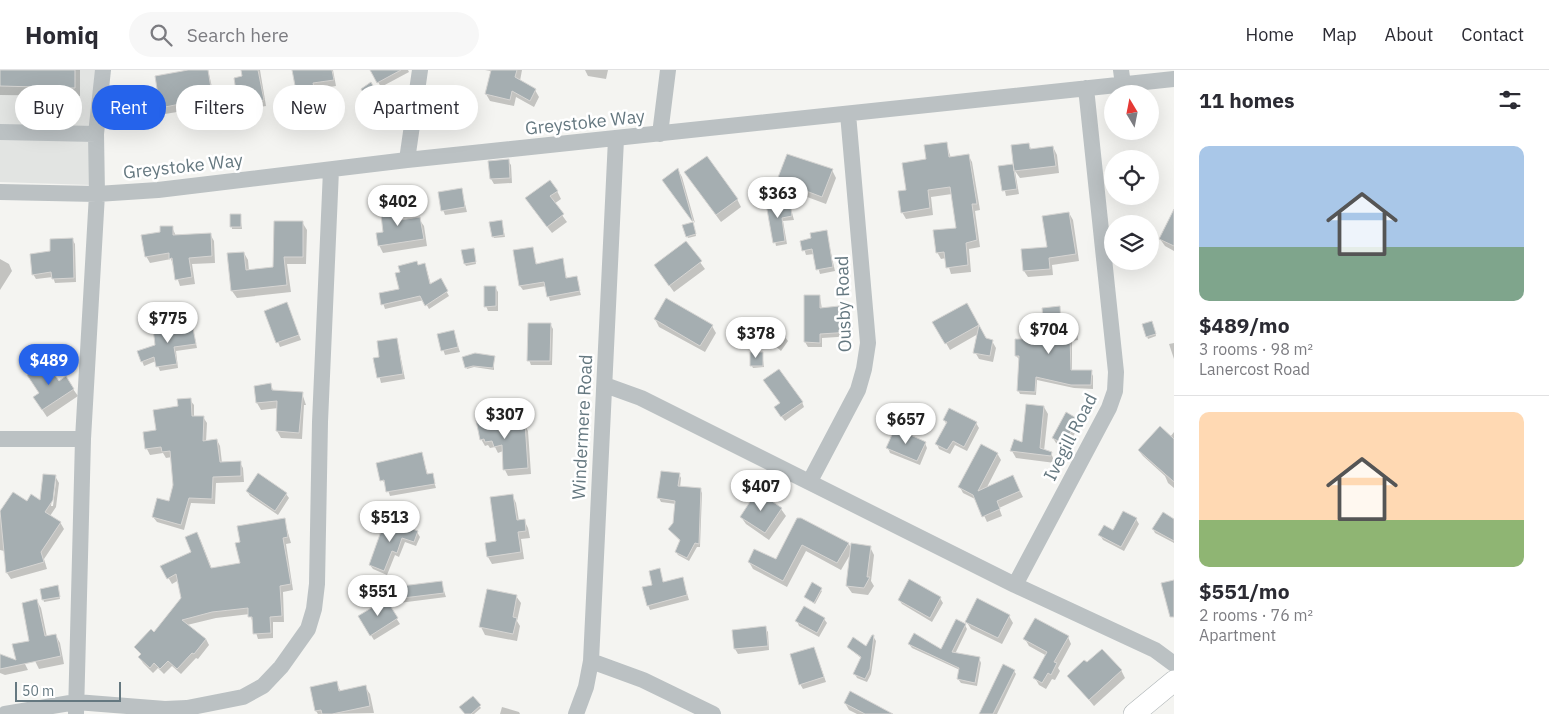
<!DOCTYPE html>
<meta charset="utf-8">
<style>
body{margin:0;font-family:"IBM Plex Sans",sans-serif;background:#f7f7f7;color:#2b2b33;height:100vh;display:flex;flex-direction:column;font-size:19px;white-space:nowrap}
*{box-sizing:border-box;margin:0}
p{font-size:16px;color:#7c7c81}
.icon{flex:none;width:28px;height:28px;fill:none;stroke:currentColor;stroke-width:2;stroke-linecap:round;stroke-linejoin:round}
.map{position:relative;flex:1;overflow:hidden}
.panel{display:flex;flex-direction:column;background:#fff;width:375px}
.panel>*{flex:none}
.guide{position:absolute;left:15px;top:15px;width:475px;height:45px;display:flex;gap:10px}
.needle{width:32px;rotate:350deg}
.buttons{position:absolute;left:1104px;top:15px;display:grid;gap:10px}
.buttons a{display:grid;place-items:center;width:55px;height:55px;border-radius:50%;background:#fff;box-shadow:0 5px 20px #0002;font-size:25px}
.scale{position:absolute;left:15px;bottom:12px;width:106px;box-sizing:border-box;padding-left:5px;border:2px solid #657880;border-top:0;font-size:14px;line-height:18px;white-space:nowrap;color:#657880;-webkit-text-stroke:4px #fff;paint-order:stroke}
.price{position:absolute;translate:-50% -42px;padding:0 11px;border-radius:18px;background:#fff;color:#222;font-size:16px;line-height:32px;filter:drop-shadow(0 1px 2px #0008)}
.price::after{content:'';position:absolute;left:50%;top:30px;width:15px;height:11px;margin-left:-8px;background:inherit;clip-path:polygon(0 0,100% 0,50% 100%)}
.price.current{background:#2563eb;color:#fff}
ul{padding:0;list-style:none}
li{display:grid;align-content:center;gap:10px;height:265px;padding:0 25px}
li+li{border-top:1px solid #e1e1e2}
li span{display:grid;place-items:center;height:155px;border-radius:10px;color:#555}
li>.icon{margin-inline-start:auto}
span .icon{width:90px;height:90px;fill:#fffc;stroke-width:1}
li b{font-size:21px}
h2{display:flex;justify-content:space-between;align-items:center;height:60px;padding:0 25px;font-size:21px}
.chip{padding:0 18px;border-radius:22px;background:#fff;box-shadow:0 5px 20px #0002;font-size:18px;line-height:45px}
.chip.current{background:#2563eb;color:#fff}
header{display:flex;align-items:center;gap:30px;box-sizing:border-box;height:70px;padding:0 25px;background:#fff;border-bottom:1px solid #e1e1e2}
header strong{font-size:24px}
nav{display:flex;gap:28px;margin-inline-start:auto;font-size:18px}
.search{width:350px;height:45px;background:#f7f7f7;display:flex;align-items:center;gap:12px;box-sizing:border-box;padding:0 18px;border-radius:28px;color:#7c7c81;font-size:19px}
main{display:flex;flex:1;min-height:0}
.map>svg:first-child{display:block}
.built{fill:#e2e4e2}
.shadow{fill:#0003;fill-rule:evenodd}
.building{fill:#a5aeb1;stroke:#d6d5d3}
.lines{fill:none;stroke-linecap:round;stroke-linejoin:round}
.major-casing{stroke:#afb5b7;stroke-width:22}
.minor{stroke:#bbc1c3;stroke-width:16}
.major{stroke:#fff;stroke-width:21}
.labels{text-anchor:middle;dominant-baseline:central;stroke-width:5;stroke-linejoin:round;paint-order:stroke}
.street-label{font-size:18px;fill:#657880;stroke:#fff}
</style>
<header>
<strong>Homiq</strong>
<div class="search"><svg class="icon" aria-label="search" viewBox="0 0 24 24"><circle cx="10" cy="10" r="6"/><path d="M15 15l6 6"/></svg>Search here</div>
<nav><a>Home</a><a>Map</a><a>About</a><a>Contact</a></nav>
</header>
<main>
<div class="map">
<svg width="1174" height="644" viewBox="0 0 1174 644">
<rect width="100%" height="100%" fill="#f4f4f1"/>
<path class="built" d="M0,0H97L91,115L0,112Z"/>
<path class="shadow" d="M0,0H80V26L0,25Z
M192,0H208L215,30L194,34L196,47L187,49L183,41L165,44L161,37Z
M243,0H260L266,36L243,40L239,34L244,8Z
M293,0H333L336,16L316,19L317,23L300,26L297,20Z
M371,0H408L409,2L381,17Z
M485,0H522L520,11L535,20L539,27L534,37L516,27L514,36L490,31L486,24L491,1Z
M585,0H608L606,9L588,6Z
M370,14L377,25L369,30L362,19Z
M946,73L951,88L968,85L972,92L980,140L975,141L980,177L969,179L971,202L951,204L946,188L941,189L937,182L958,159L952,124L931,127L933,145L906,149L902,142L908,121L927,90Z
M1028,74L1032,80L1053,77L1057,85L1059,103L1020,108L1015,101L1019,124L1006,126L1000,97L1012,95L1016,100Z
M508,91L511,95L512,113L494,114L491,109L490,93Z
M678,100L682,107L695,153L663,111Z
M832,100L836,108L826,134L783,118L778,110Z
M690,110L737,129L741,137L721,152Z
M461,119L467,142L445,145L443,140Z
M557,121L561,129L554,134L567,152L552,163L531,136Z
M789,132L794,150L783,151L787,174L776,176L768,135Z
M397,135L403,151L419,149L424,156L427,176L383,183L379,175Z
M1174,142V181L1165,176L1160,169Z
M1069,143L1073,150L1079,191L1052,195L1053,205L1028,207L1024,201L1048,178Z
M231,145H240L242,159H232Z
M302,152L307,160L306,194H287L291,222L237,228L232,221L228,185L244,183L248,190L249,201L275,198Z
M502,153L505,167L494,168L493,166Z
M693,153L696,166L688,168L687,166Z
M172,157L176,166L210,164L214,171L215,193L192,194L195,214L180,216L171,189L150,193L146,186L161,163Z
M826,161L835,201L820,204L814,184L806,185L802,172L812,169Z
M72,169L75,174L76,212L55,213L53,207L36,209L33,204L52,182Z
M686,173L705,199L674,222L655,196Z
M532,178L537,195L562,190L567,209L576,208L581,225L550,231L546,216L523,220L520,216Z
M474,181L476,194L466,196L465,194Z
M0,189L9,194L12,201L0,220Z
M417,192L419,196L425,194L431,215L440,210L449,226L429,239L424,230L385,239L380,224L401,220V203Z
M495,217L498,222V241H488L486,236Z
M805,226L820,227L822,239L848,237L851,242L853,266L822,268V277H808L805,272Z
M966,235L986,270L992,271L996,278L993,292L979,289L975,282L978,264L950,280L934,252Z
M1059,237L1063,256L1075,255L1077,259L1078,270L1072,271V301L1091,302L1093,306V319L1074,318L1037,310L1036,325L1020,324L1018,320L1020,290L1016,286L1047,270Z
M289,239L301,270L280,277L266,242Z
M655,249L712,256L716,263L705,282L659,257Z
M192,254L197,278L176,281L178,298L160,301L156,291L144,296L142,291L157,276Z
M550,254L553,259L552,295H531L529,290Z
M1153,254L1156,266L1148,269L1143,255Z
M453,261L460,282L445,285L438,265Z
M762,264L785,267L788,271L781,281Z
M397,269L405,309L381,313L375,289L380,288Z
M1174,273V289L1169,274Z
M762,283L764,297L753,298L752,296Z
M494,287V300L474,297L467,299L466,297Z
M270,315L274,321L302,323L306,335H304L302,369L281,368L277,361L278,338L261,340L257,333Z
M73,319L78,326L47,347L39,335Z
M190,330L194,335V347H203L207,353L206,372L217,370L220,376L222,393H240L243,398L244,412L216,413L215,434L191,433L184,460L157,452L153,447L170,432L175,416L172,387L166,388L163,383L150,385L147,379L144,363L158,361L179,338Z
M802,332L804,337L785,351L778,342Z
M1044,337L1048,344L1044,381L1051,383L1055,393L1016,388L1012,381L1024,374Z
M499,342L504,356L524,354L528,361L531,404L508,406L505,400L503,381L498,383L495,377L490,378L488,375L485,376L481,369L490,348Z
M944,350L976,353L979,358L967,381L955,375L950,384L939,379L937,374L947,355Z
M1077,350L1080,355L1066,378L1056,373L1053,368Z
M1174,362V418L1168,413L1165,406L1143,386L1139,381L1170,367Z
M925,373L927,378L920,395L890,383L888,378Z
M421,383L428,405H432L436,418L390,426L386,414L382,410Z
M997,383L1001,390L986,419L1016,413L1023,427L999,438L1002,446L987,452L977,430L963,423L960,417Z
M679,404L681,408L680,418L700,419L702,423L700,477H697L689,491L678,485L676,482L681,472L669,459L674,454L676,434L661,432L659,428Z
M55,406L59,413L56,437L50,446L60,452L64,459L44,489L47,499L11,509L7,503L4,481L0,480V443L13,423L27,432H41ZM54,411H56L53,436H51Z
M247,421L286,424L289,428L278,445L250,426Z
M512,425L516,433L519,451L524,450L528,458L530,468L521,469L524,489L492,494L488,487L498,472Z
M781,439L786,446L769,470L746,454L741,447Z
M798,448L849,474L852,480L870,477L874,485L871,511L874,516L868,525L852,523L847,516L851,483L841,500L806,481L787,517L753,499L749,492L776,491Z
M284,449L291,473L286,474L293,520L283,522L284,552H273V568L258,569L250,544L216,548L187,555L206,569L209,575L198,589L196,588L181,604L172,596L164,604L158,598L153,603L143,593L140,588L142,586L135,577L154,564L182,529L179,510L172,514L162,497L193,483L200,469L212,499L241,494Z
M1136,449L1139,454L1124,481L1103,470L1100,465L1113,462Z
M386,451L417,462L420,467L416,476L405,472L399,487L395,485L387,505L373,499L370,495Z
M1153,459L1174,460V473L1155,463Z
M659,500L664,513L682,508L689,530L650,540L648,535Z
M441,512L446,527L399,533L396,529Z
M813,514L822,521L815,534L805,527Z
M58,519L60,529L44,532L41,520Z
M516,526L521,533L517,551L520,556L517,571L485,565L481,557Z
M940,528L943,533L932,552L902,534L899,530Z
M37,531L41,538L47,567L56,566L60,573L64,594L39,599L35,591Z
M385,531L400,554L374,570L359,547Z
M1009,546L1013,553L1002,574L971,559L966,551Z
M824,549L827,553L819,567L799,556L797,551Z
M965,555L967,559L955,584L979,588L981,593L977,616L961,613L958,609L960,600L912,578L909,574L942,581Z
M765,558L768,562L769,580L738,584L735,579Z
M873,566L876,571L871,604L867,612L857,608L855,604L862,589L848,577L867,578Z
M1068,567L1071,574L1058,598L1060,601L1055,610L1052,609L1046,619L1039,615L1035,608L1047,586L1029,576L1025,569Z
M814,578L826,612L803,619L800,614Z
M0,585L25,594L28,600L5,605L0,603Z
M1121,600L1125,608L1094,636L1069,606Z
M1014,601L1016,604L997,644H980Z
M336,612L341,622L365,617L370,624L374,643L318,644L316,641Z
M473,628L481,638L474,644H466Z
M845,633L890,644H857L849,640Z
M502,637L519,642L520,644H500Z"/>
<path class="building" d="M0,0H75V18L0,16Z
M188,0H208L212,24L191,28L193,41L182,43L180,34L160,38L155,6Z
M241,0H258L264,30L238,35L234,8L242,6Z
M292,0H332L334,10L313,13L314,17L296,21Z
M370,0H401L377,13Z
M491,0H517L515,7L536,19L530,31L512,21L510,30L485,24Z
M371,12L377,23L367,29L361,19Z
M947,72L949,87L969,84L977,134H972L977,170L966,173L968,195L946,198L944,182L936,183L933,160L956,158L950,117L928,120L930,138L901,143L898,121L906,120L902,93L926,89L924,75Z
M1029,73L1030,79L1053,76L1056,96L1014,101L1011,75Z
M787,84L833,99L822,127L777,110Z
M707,86L738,129L716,145L684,102Z
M509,89L510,108L490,109L488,91Z
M1013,94L1017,119L1002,121L998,96Z
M678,98L693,151H692L662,110Z
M550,110L558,121L550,126L564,144L547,157L525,128Z
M462,118L465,137L441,141L438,122Z
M790,130L792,146L782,148L785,171L773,173L766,134Z
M398,134L400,150L420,147L424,169L378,176L376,163L383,162L380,137Z
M1174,139V176L1159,169Z
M1069,142L1076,184L1049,188L1050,199L1023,201L1021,179L1047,177L1042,146Z
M230,144H241V157H230Z
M502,150L504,165L492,167L489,152Z
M274,151H303V187H284L287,215L231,221L227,183L244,182L246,200L273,197Z
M693,152L696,164L686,167L682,155Z
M160,156H173V165L211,163L212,186L189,188L192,207L175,210L172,188L169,189V183L145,187L141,165L160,162Z
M827,160L833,197L816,200L812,179L802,181L800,171L811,168L810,163Z
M73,168L74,208L52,209L51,202L32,205L30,184L50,181V169Z
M686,171L702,191L669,216L654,195Z
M533,177L536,194L563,188L566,208L577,206L580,221L547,227L544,212L519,216L513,180Z
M474,178L476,192L464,194L461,180Z
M417,191L418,195L425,193L430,214L441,208L448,221L425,236L420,226L381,235L379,223L399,219L395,203L400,202L398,196Z
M484,216H496V236L484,237Z
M804,225H820V238L849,235L851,262L820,264V273L804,272Z
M666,228L713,255L700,276L654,249Z
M287,232L299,265L276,273L264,241Z
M967,233L986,268L993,270L990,286L973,283L979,255L945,274L932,252Z
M1060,236L1061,255L1075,253L1077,267H1070L1071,300H1092L1091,315H1071L1036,307L1035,322L1017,321L1019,286H1015V269H1045L1042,238Z
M1152,251L1156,264L1146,267L1142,254Z
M192,253L196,274L174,277L177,294L156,297L154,287L141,292L137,281L155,275L153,258Z
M528,253H551L550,291H527Z
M769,253L786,266L778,277L761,264Z
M454,260L458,277L441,281L437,264Z
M397,268L403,304L377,308L373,288L379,287L377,271Z
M750,282H763V296H750Z
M475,283L495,286L493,298L473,296L465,298L462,287Z
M46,292L59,311L66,306L74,319L42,340L33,327L39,323L27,305Z
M779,299L803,332L781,347L774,337L780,333L763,310Z
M271,313L272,320L303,322L299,363L276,361L277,331L256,333L254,316Z
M191,328L192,346H204L203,371L217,369L220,392L241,391V406L213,407L212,429L189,428L181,455L152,447L157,428L169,431L173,415L170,381L162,382L161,377L145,379L143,362L156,360L153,340L178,336L177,329Z
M1026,334L1044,336L1040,378L1052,382L1051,386L1010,381L1014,369L1022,372Z
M949,338L977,352L964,377L953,371L947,380L935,374L947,352L943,350Z
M500,340L502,355L525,353L528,398L503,400L502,375L494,377L492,371L485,372L484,369L480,370L476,350L488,347L487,342Z
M1066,342L1078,349L1064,374L1052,368Z
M1160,356L1174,369V412L1138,380Z
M895,358L926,372L917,391L886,378Z
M981,374L998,383L978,421L1013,405L1020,421L997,431L1000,439L982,447L973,425L958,417Z
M422,382L427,404L433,403L435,414L386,422L384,410L380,411L376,393Z
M661,401L680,403L678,416L701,418L699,474L695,473L687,488L675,482L680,470L668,459L673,453L675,431L657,428Z
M258,403L287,423L275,441L246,421Z
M43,404L56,405L53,430L45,442L61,452L41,482L44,492L6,503L0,441L13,422L27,431L31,424L40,430Z
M757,421L782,438L765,463L740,447Z
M513,424L517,450L525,449L526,461L518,462L521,482L487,487L485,473L496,471L490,427Z
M1123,441L1137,448L1121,477L1098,465L1104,455L1113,460Z
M1163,442L1174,449V471L1152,459Z
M285,448L288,467L283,468L291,514L280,516L282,546L270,547L271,563L253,564L252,547H248V538L212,542L182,550L206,569L194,584L192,583L177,599L168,591L160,599L154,593L150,598L138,587L141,584L134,577L151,559L154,562L181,528L176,504L167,509L160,496L191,482L185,467L197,462L211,498L240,493L235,473L240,472L237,456Z
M797,448H801L849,473L837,493L802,475L783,511L748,492L754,479L776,489Z
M385,450L418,461L414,472L402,468L397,483L392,481L384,501L369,495Z
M851,473L871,476L867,507H870L864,518L846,516Z
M660,498L663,512L683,507L687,525L647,536L642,517L652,515L649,501Z
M909,509L941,527L930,548L898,530Z
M1174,510V547H1170L1161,513Z
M442,511L444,523L395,529L393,517Z
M812,512L822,518L814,533L804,527Z
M58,515L60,527L42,530L40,519Z
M487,519L517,525L513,547L517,548L513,564L479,557Z
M977,528L1010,545L998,568L965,552Z
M37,529L45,566L56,564L61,586L0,599V584L16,590L12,574L29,571L22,533Z
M386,529L398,548L370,566L358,546Z
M804,536L825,548L817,563L795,551Z
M1035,548L1069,566L1054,592L1057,593L1051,605L1048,603L1042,613L1033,608L1047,582L1023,569Z
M956,549L966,554L952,582L980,587L975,613L957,609L959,598L908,574L914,563L941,579Z
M766,556L768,576L734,579L732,560Z
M872,565H874L870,599L865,609L853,604L861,587L847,577L853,567L866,576Z
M814,577L824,607L799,615L790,584Z
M1102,579L1122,600L1089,630L1067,606L1084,590L1087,592Z
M1003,594L1015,600L993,644H979Z
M337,611L339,621L366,615L370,636L332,644H322L321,640L315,641L310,617Z
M850,621L893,644H865L844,633Z
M473,626L481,635L471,644H465L459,637Z"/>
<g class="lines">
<defs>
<path id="major" d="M1134,644L1174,611"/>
</defs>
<use href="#major" class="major-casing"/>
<path class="minor" d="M1121,0L1123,15
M0,62L96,64
M660,64L668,0
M407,90L420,0
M0,122L97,124L158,120L407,90L1174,9
M605,315L641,328L1015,515L1155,580L1174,594
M0,369H83
M810,411L858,320L864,299L868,273L848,44
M1015,515L1109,338L1115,321L1116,302L1086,18
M591,591L643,610L713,644
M5,644L76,632L165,639L187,638L243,627L263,616L281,597L308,559L314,539L317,514L320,352L331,100
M76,644L83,369L97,124L96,64L103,0
M576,644L586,617L591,591L616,69"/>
<use href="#major" class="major"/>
</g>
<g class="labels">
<g class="street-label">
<text transform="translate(585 52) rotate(-6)">Greystoke Way</text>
<text transform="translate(183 96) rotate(-6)">Greystoke Way</text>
<text transform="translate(843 234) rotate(-92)">Ousby Road</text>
<text transform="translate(582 357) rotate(-87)">Windermere Road</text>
<text transform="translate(1070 367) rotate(-63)">Ivegill Road</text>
</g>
</g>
</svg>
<div class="buttons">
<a><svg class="needle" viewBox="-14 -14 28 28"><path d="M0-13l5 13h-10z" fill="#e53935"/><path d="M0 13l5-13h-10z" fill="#7c7c81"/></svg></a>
<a><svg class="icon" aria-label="locate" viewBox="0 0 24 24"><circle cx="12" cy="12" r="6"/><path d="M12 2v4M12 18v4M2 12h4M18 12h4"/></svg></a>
<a><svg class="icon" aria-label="layers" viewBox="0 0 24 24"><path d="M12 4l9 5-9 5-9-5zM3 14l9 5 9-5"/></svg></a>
</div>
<div class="scale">50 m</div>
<b class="price" style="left:778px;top:149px">$363</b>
<b class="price" style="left:398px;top:157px">$402</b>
<b class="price" style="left:168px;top:274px">$775</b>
<b class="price" style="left:1049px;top:285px">$704</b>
<b class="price" style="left:756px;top:289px">$378</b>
<b class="price current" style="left:49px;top:316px">$489</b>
<b class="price" style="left:505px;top:370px">$307</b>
<b class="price" style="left:906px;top:375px">$657</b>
<b class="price" style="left:761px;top:442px">$407</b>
<b class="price" style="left:390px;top:473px">$513</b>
<b class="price" style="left:378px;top:547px">$551</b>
<div class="guide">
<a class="chip">Buy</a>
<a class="chip current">Rent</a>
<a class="chip">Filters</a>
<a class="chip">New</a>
<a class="chip">Apartment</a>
</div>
</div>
<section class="panel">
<h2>11 homes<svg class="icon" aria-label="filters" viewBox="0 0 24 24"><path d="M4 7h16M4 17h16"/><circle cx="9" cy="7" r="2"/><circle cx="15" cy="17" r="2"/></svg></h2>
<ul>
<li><span style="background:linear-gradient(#a9c7e8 65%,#7fa58c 0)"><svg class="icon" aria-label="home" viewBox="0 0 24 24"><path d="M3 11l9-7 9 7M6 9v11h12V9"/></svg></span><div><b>$489/mo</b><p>3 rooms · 98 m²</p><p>Lanercost Road</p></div></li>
<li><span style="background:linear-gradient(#ffd9b3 70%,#8fb573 0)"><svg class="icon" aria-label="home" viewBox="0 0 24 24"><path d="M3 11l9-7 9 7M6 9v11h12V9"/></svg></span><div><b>$551/mo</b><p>2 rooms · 76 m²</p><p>Apartment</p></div></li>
</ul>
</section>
</main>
